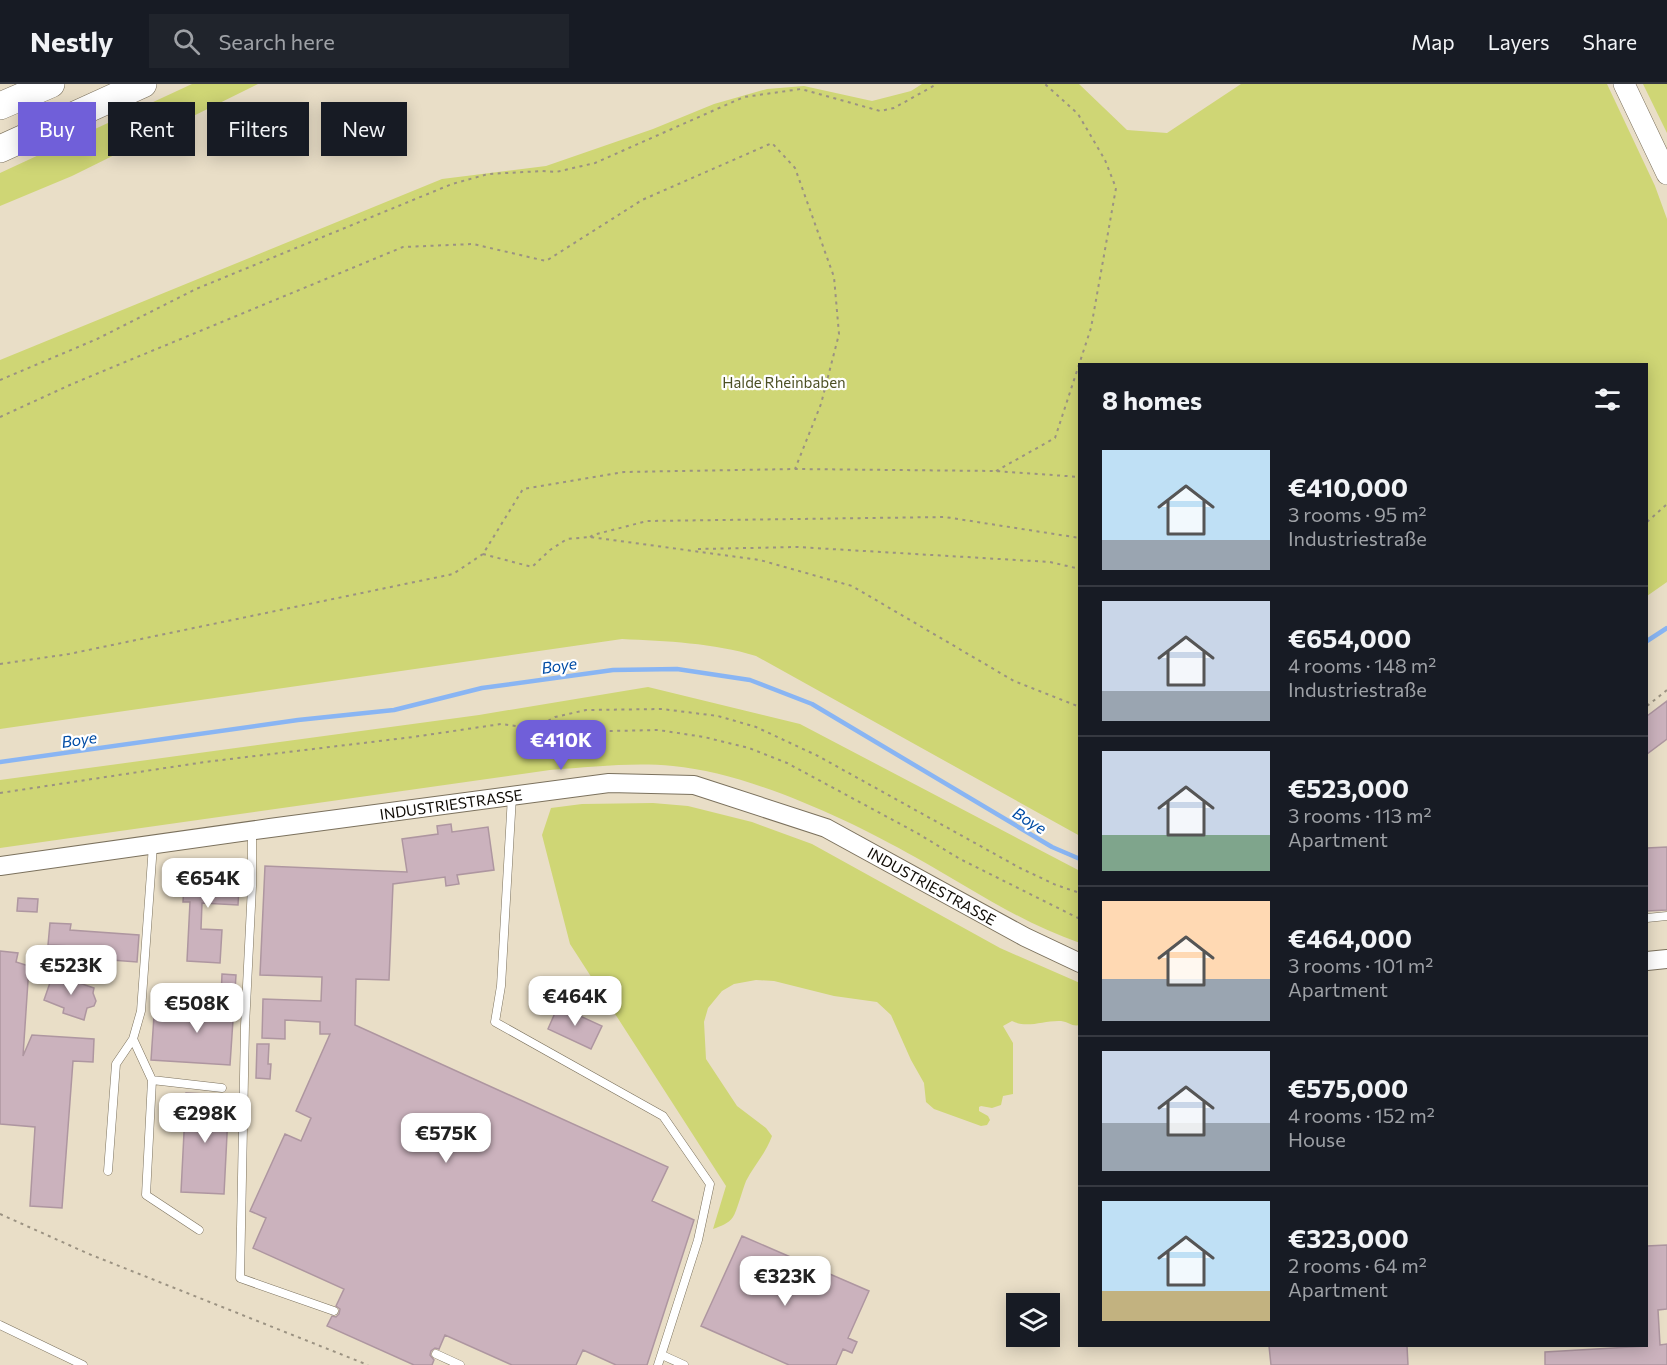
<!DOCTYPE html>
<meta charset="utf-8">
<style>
body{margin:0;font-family:Commissioner,sans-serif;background:#20242c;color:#f1f3f6;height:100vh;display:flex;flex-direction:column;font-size:22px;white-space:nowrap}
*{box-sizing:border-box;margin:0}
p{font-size:20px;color:#9ea1a6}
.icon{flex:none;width:33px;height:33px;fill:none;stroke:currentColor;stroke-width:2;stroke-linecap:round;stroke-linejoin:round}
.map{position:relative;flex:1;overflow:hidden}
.drawer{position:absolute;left:1078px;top:279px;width:570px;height:984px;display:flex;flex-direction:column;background:#171b24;border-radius:0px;box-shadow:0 3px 15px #0003}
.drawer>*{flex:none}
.top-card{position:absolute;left:18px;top:18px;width:570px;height:54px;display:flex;gap:12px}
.controls{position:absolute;left:1006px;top:1209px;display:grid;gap:12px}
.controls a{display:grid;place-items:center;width:54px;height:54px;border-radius:0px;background:#171b24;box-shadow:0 3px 15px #0003;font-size:30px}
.price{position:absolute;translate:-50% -51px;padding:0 14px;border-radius:12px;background:#fff;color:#222;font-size:20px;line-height:39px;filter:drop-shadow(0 2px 3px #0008)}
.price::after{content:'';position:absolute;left:50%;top:36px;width:18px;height:14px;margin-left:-9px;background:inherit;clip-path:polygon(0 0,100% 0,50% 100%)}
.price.active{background:#705fd9;color:#fff}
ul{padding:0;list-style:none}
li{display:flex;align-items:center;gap:18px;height:150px;padding:0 24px}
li+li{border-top:2px solid #363941}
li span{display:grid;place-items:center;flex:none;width:168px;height:120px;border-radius:0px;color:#555}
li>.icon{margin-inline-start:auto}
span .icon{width:72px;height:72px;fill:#fffc;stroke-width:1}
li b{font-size:26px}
h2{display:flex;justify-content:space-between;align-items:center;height:72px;padding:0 24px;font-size:26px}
.pill{padding:0 21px;border-radius:0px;background:#171b24;box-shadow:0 3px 15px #0003;font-size:21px;line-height:54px}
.pill.active{background:#705fd9;color:#fff}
header{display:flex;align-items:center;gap:36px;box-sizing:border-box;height:84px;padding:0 30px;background:#171b24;border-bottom:2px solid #363941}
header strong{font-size:28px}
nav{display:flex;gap:33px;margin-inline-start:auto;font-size:21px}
.search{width:420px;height:54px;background:#20242c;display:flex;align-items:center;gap:15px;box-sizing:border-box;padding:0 21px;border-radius:0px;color:#9ea1a6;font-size:22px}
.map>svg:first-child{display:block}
.green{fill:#cfd675}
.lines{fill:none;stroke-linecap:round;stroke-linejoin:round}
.stream{stroke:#89b5f3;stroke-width:4.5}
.building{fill:#cbb2bd;stroke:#ae96a0;stroke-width:1.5}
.service-casing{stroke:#7b715d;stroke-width:9}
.tertiary-casing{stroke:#7b715d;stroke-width:20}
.secondary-casing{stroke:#7b715d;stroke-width:22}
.motorway-casing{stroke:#7b715d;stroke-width:28}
.path{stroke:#9b9282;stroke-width:2;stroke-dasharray:3 4.5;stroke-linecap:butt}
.service{stroke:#fff;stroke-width:8}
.tertiary{stroke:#fff;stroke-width:18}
.secondary{stroke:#fff;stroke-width:21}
.motorway{stroke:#fff;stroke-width:27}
.labels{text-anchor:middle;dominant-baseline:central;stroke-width:4.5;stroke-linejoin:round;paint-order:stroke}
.park-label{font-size:15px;fill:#4d5025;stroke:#fff}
.street-label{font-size:15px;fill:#0f0b05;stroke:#fff}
.water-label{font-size:16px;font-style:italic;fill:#004ca5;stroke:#fff}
</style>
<header>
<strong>Nestly</strong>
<div class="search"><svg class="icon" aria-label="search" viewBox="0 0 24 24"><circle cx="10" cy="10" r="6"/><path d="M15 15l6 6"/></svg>Search here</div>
<nav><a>Map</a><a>Layers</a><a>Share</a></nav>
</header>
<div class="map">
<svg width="1667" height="1281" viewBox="0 0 1667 1281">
<rect width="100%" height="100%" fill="#e9dec7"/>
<path class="green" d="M192,0H258L72,92L0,122V89Z
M922,0H1079L1127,46L1167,49L1241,0H1607L1655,102L1667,135V498L1647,512V280H1080V752L756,572C714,559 666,557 622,555L0,645V276L442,95L546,82L653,45L714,20L767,5L804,2L872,17L911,7Z
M1643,0H1667V49Z
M648,603L800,640L1080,787V859C1021,839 969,803 915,773C848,735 749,689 673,682C633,678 591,683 550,686L0,764V696L479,631Z
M653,719L688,722L752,738L812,760L1000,864L1080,899V941C1072,943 1069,938 1061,937C1044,936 1027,945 1012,937L1003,942L1013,959V1010L1003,1012L1001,1021L992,1024L981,1022L979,1023V1027L988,1032L990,1036L987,1041L981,1042L934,1025L926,1018L924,999L911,976L891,931L877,918L834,912L774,897L756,896L734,900L722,907L708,924L704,938L706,975L737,1022L766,1044L772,1052C765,1071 754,1081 746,1097C742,1107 737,1127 733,1133C728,1140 721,1142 713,1145L726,1102L570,860L542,751L551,724L582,720Z"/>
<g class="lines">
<path class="stream" d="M1647,557L1667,544
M0,678L298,636L394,626L482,604L613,586L677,585L750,596L812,620L1052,763L1080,775"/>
</g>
<path class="building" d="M1667,617V655L1647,670V632Z
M451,740L452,748L488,743L494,786L457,791L459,800L446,802L445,793L393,800L389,896L356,895L355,941L668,1083L652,1117L694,1136L647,1281H616L583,1266L576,1281H512L445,1251L439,1265L435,1264L431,1267L430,1271L434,1276L432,1281H414L327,1242L332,1232L336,1233L339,1230L340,1225L336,1222L344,1205L253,1164L266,1134L250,1127L285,1050L301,1057L311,1034L296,1027L330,950H320V938L285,936V955L262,954L263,915L321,917L322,893L260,891L265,782L407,788L402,755L438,750L437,742Z
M1667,763V826L1647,827V764Z
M185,784L240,787L238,821L202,819L201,845L222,846L220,879L187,877L190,818H183Z
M18,814L38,815L37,828L17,827Z
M50,839L71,840L70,846L139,851L137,878L98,875V881L66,880L72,862L48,861Z
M0,867L18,869L16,878L29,882L23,972L32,951L94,955L93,978L73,977L62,1124L30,1122L35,1043L0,1040Z
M53,890L94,904L93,909L96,917L94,922L87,924L84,936L63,929L64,924L44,916Z
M222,890L236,891L230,981L151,976L154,932L220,937Z
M558,922L602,942L591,965L548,945Z
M257,960H269L268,980H271L270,995L256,994Z
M186,1009L229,1011L224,1110L181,1108Z
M742,1152L869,1207L848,1254L857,1258L852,1269L843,1265L836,1281H789L701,1242Z
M1667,1161V1225L1658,1226L1660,1261L1667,1260V1281H1545V1268L1647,1262V1162Z
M1269,1262H1407L1408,1281H1271Z"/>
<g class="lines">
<defs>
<path id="service" d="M512,712L501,902L495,938L663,1032L710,1100L698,1156L658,1281
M252,748V802L245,942L240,1194L334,1227
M1647,834L1667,832
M133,955L152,996L146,1111L199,1146
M152,996L222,1004
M108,1087L116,980L133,955L141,927L153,761
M0,1241L83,1281
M436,1270L460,1281
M662,1271L684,1281"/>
<path id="tertiary" d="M0,782L270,744L609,699L694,701L826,744L1025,853L1080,879
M1647,877L1667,875"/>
<path id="secondary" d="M1624,0L1667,90"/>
<path id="motorway" d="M0,22L51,0
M0,65L143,0"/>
</defs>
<use href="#service" class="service-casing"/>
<use href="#tertiary" class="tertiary-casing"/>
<use href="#secondary" class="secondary-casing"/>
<use href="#motorway" class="motorway-casing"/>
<path class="path" d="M0,296L97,255L196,205L452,100L488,90L542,87L556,88L595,79L744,13L801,5L880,27L894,24L937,0
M0,333L72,300L403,163L473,160L546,177L642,116L772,59L795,84L834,193L839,250L821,320L795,385
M996,387L1055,354L1091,244L1116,104L1105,76L1078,30L1045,0
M1647,438L1667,420
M590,453L593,451L647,437L945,433L1080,454
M698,465L797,463L1050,478L1080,485
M483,470L532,483L550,466L567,455L590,453L760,476L852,502L1014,597L1080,623
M0,580L69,570L453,490L483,470L523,405L624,388L795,385L995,387L1080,393
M1647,622L1667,606
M535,644L555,633L586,626L662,625L718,632L756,643L818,672L1020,784L1056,801L1080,809
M0,709L205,678L413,653L501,640L563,648L658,646L704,653L749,664L787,679L917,749L960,775L1080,835
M0,1130L89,1170L368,1281"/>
<use href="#service" class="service"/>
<use href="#tertiary" class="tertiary"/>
<use href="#secondary" class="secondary"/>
<use href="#motorway" class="motorway"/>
</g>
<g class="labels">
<g class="park-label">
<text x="784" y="298">Halde Rheinbaben</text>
</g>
<g class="street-label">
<text transform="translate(451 720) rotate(-8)">INDUSTRIESTRASSE</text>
<text transform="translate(932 802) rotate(29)">INDUSTRIESTRASSE</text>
</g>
<g class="water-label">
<text transform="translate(559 581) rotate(-8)">Boye</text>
<text transform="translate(79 655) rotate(-8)">Boye</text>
<text transform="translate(1030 736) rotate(31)">Boye</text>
</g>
</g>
</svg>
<div class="controls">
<a><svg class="icon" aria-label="layers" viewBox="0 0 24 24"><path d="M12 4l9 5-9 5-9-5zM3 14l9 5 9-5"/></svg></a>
</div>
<b class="price active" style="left:561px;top:687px">€410K</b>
<b class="price" style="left:208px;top:825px">€654K</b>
<b class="price" style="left:71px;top:912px">€523K</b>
<b class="price" style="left:575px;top:943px">€464K</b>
<b class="price" style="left:197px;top:950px">€508K</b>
<b class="price" style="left:205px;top:1060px">€298K</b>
<b class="price" style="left:446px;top:1080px">€575K</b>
<b class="price" style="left:785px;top:1223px">€323K</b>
<div class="top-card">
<a class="pill active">Buy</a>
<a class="pill">Rent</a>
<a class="pill">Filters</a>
<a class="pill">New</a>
</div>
<section class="drawer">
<h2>8 homes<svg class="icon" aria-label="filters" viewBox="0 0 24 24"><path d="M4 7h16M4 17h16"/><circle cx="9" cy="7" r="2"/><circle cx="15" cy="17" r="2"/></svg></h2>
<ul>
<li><span style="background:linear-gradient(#bfe0f5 75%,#9aa5b1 0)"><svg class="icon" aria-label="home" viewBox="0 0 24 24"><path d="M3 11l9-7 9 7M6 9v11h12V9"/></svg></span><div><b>€410,000</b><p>3 rooms · 95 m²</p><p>Industriestraße</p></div></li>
<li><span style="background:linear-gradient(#c9d6e8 75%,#9aa5b1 0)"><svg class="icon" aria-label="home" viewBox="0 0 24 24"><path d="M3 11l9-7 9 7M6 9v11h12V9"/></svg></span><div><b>€654,000</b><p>4 rooms · 148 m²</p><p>Industriestraße</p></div></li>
<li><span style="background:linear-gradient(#c9d6e8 70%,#7fa58c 0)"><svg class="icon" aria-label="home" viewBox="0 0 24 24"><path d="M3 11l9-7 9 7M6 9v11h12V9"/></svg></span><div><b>€523,000</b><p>3 rooms · 113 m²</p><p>Apartment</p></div></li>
<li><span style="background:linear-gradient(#ffd9b3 65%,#9aa5b1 0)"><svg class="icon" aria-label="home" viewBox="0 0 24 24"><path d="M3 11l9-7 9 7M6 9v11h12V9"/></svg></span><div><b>€464,000</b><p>3 rooms · 101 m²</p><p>Apartment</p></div></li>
<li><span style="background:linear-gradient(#c9d6e8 60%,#9aa5b1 0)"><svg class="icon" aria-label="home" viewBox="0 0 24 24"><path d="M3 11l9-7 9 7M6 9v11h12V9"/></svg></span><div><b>€575,000</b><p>4 rooms · 152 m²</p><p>House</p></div></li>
<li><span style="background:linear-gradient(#bfe0f5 75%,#c2b280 0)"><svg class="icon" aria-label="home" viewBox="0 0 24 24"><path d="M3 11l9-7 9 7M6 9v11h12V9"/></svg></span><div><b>€323,000</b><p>2 rooms · 64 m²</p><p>Apartment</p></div></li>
</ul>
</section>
</div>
